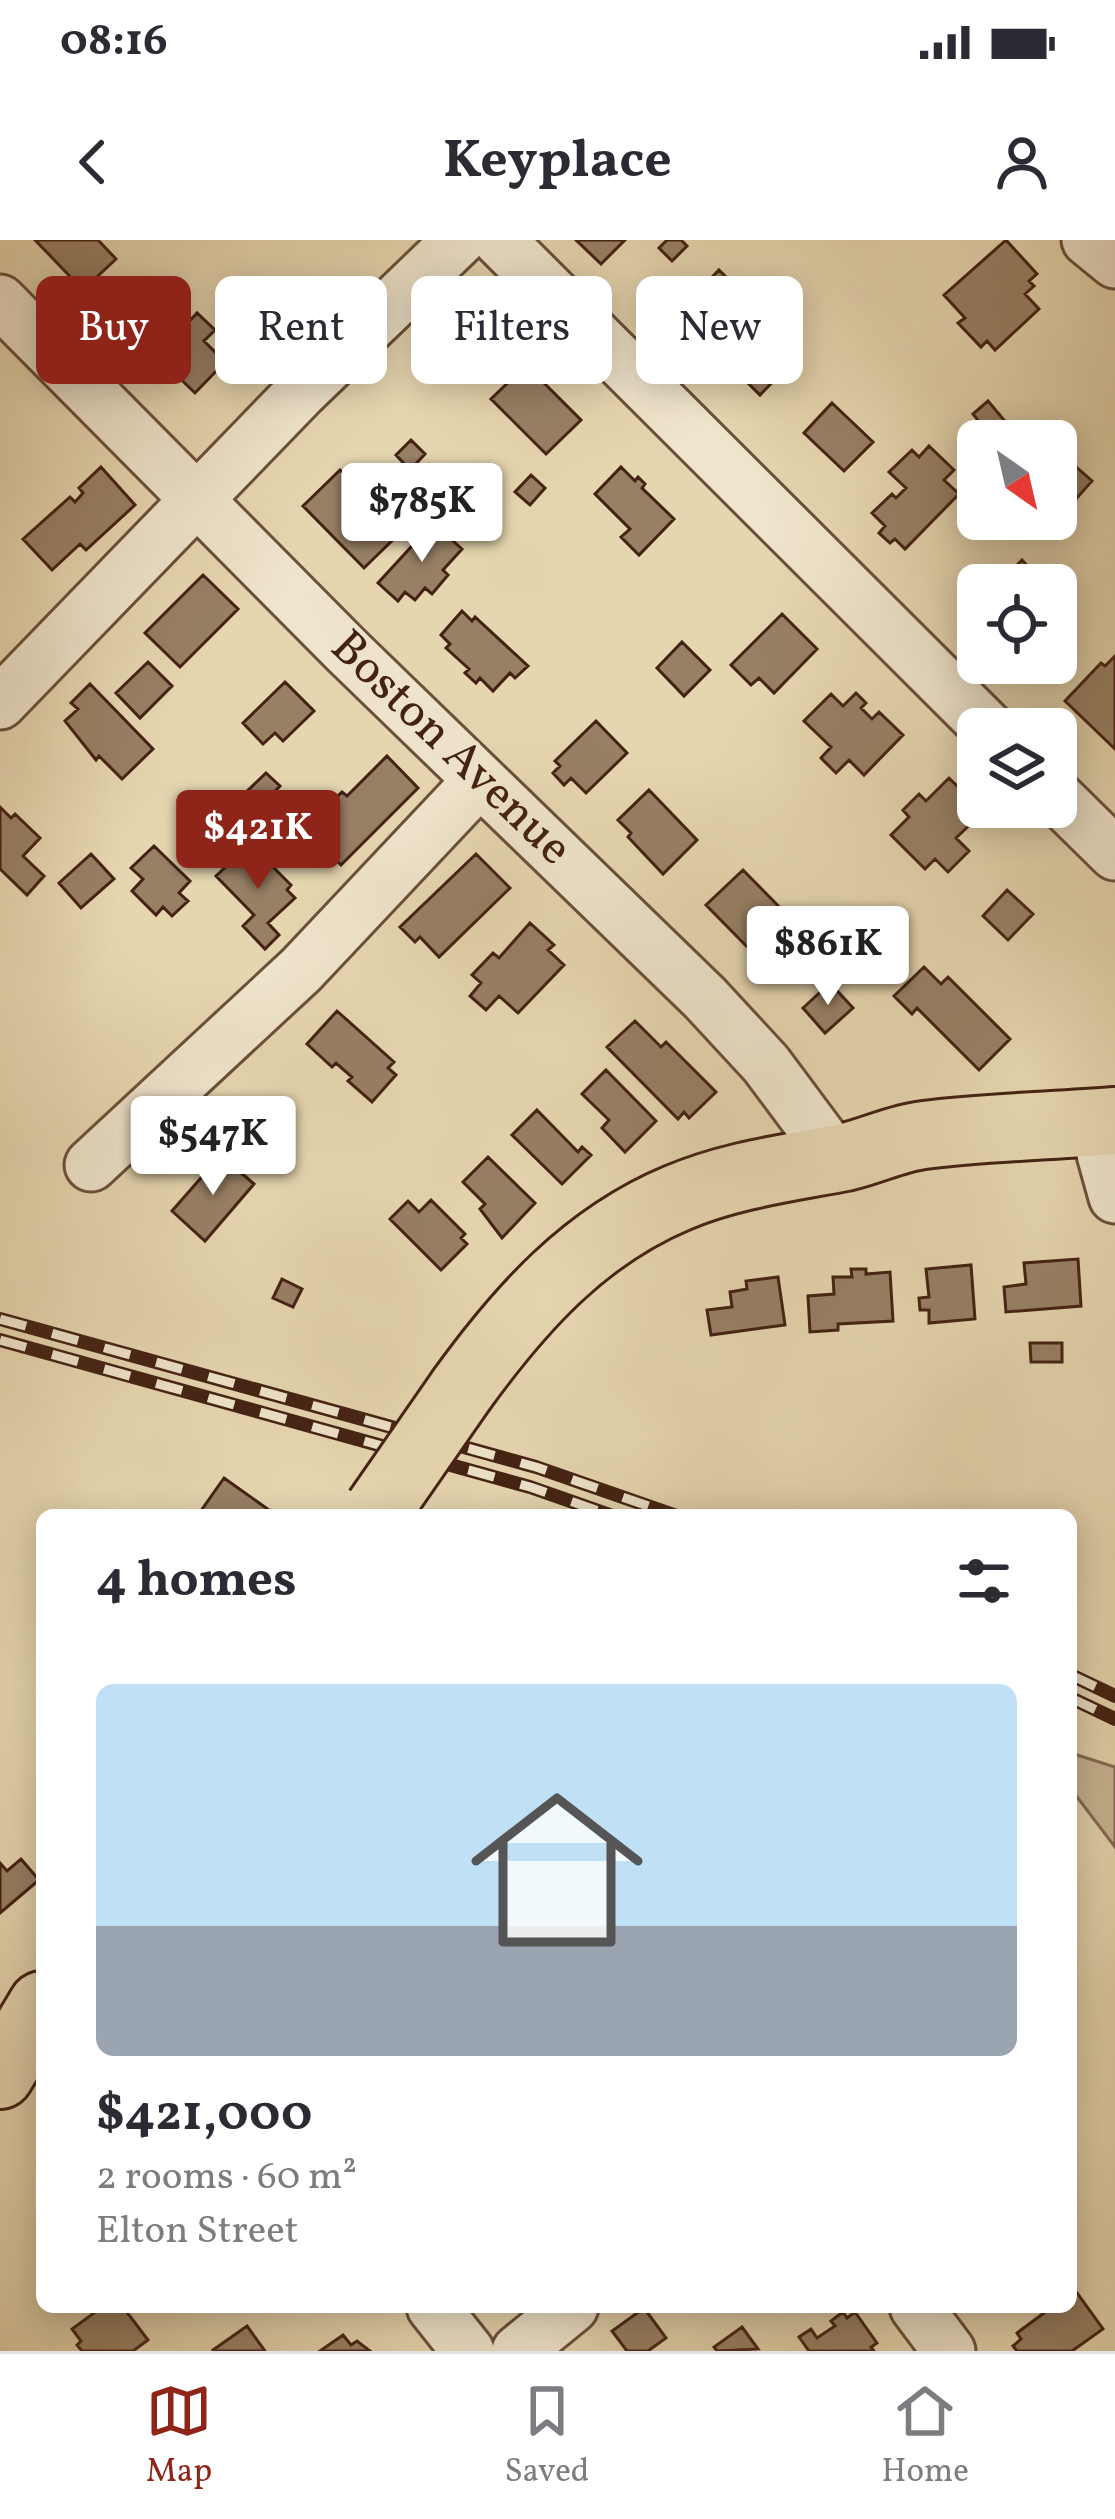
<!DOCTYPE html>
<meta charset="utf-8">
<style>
body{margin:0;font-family:Vollkorn,serif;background:#f7f7f7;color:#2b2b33;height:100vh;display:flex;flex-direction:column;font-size:45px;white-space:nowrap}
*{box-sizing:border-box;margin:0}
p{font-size:39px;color:#7c7c81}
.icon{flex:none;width:66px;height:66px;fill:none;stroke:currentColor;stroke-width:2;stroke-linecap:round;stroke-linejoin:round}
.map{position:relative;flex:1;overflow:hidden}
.side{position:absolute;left:36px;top:1269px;width:1041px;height:804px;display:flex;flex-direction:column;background:#fff;border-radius:18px;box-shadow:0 6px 30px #0003}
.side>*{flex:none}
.guide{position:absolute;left:36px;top:36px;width:1044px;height:108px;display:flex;gap:24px}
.needle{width:78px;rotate:146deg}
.fabs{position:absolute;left:957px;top:180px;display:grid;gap:24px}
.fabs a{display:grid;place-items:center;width:120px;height:120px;border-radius:18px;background:#fff;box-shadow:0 6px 30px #0003;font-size:60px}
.price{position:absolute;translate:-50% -102px;padding:0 27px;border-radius:12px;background:#fff;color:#222;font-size:39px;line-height:78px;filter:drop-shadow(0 3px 6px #0008)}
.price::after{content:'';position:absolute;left:50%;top:72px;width:36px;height:27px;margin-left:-18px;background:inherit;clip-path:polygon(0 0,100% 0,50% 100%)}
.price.active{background:#8f2418;color:#fff}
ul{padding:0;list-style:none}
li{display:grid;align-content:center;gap:24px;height:636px;padding:0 60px}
li span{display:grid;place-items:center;height:372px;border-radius:18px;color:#555}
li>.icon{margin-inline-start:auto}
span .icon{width:216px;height:216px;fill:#fffc;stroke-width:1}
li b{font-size:51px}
h2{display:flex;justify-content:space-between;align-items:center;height:144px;padding:0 60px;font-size:51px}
.chip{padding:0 42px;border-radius:18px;background:#fff;box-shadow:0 6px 30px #0003;font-size:42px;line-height:108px}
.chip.active{background:#8f2418;color:#fff}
.status{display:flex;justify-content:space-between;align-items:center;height:84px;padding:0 60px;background:#fff;direction:ltr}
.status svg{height:33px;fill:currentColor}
header{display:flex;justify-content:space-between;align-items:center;height:156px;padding:0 60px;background:#fff;font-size:54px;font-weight:700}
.dock{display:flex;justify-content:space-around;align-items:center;height:168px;border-top:3px solid #e1e1e2;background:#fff;font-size:33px;color:#7c7c81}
.dock a{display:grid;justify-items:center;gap:6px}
.dock .active{color:#8f2418}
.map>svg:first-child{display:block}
.green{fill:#cab795;stroke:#876c54;stroke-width:3}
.building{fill:#988065;stroke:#442213;stroke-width:3}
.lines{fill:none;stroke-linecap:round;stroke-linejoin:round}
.minor-casing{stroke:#6c4f3a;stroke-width:57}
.major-casing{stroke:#442213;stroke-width:72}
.minor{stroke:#efe4cc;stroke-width:51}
.major{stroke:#e6d6b0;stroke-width:66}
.rail-casing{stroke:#442213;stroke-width:14}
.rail{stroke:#efe4cc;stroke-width:9;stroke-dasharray:27;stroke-linecap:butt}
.major-bridge-casing{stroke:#442213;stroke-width:72;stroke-linecap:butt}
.major-bridge{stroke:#e6d6b0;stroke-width:66}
.labels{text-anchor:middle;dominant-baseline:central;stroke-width:9;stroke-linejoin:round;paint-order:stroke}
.street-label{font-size:48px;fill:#442213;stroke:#efe4cc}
</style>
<div class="status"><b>08:16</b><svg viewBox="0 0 49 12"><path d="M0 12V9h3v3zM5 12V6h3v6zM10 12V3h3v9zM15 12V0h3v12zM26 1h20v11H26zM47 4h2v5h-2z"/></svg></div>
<header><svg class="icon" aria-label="back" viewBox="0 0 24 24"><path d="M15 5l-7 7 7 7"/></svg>Keyplace<svg class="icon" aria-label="person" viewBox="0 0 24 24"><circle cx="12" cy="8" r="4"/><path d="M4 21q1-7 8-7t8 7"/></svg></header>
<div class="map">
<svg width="1115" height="2111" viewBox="0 0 1115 2111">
<rect width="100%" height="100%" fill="#e6d6b0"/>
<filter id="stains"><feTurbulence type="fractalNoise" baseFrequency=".00167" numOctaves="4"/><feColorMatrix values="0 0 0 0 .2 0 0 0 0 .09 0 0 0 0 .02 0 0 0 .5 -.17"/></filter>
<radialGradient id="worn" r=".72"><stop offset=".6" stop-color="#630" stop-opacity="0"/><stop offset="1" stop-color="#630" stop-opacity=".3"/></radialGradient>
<path class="green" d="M1071,1513L1115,1527V1607L1071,1549Z"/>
<path class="building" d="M35,0H98L116,19L83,50Z
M576,0H625L601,24Z
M667,0H681L687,6L672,21L659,8Z
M1006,0L1037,34L1029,41L1034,46L1025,54L1039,69L995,110L987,101L981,107L958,83L965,78L944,55Z
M719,30L744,55L736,62L794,120L760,155L696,91L707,79L689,61Z
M479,52L515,88L499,105L488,94L459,123L470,133L461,142L449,131L453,127L429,103Z
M157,60L185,86L197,73L215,90L204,101L225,122L195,153L129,89Z
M526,125L581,180L546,214L491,159Z
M988,161L1004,180L988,193L973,174Z
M832,163L873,202L844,231L804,193Z
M411,200L425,214L410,230L396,215Z
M929,206L954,230L944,240L959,254L905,309L895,299L890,303L879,293L885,286L872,273L892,254L896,258L906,248L889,232L912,210L919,217Z
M1066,218L1092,241L1067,269L1056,259V229Z
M101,227L135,265L86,310L80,304L52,330L23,299L70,257L75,262L83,253L79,248Z
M621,227L635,241L638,237L645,244L642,248L674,279L639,315L621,297L630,289L595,254Z
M340,230L401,292L364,328L303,266Z
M531,235L545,248L530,265L515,252Z
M433,283L462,309L443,330L448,335L432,354L425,348L415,360L405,352L398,361L378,343Z
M1022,320L1035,334L1026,345H997Z
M203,335L238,369L180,427L145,393Z
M1056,364L1075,383L1059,399L1067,407L1056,418Z
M462,371L472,381L475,377L528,426L515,438L510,433L493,451L480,438L476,443L465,433L469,429L446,408L450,404L441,395Z
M782,374L817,409L774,453L759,438L751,445L731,425Z
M682,402L710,430L684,456L657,428Z
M1115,416V509L1065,461L1101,423L1105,426Z
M148,422L172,446L140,478L116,453Z
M1013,423H1051L1032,442Z
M285,442L314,471L283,501L275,493L263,504L243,483Z
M90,444L153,509L122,539L99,516L96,520L65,481L78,469L71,463Z
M856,453L866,463L861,468L872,479L879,472L903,495L864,535L849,520L836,533L821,518L831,507L804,481L831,454L843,466Z
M596,481L627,513L586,553L571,538L564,545L553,533L560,526L555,521Z
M387,516L418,548L341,625L308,592L336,565L333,561L342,552L347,556Z
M266,533L280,546L257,570L243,555Z
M949,538L965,554L959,560L977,578L956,598L969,611L948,632L935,619L925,629L891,595L909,577L903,570L919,554L926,561Z
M649,550L697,600L663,634L628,597L631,593L618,580Z
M0,567L11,578L15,574L40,598L23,616L44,636L27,655L0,629Z
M250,604L291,645L287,650L295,658L268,683L279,695L265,709L243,686L254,675L216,636Z
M154,606L190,641L179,653L188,661L172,676L163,667L156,675L132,651L143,639L131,628Z
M91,614L114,639L81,668L59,643Z
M476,614L510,648L439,717L420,697L415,702L400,687Z
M743,630L800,688L763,723L706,665Z
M1007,650L1033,674L1008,700L983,676Z
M530,683L554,705L548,710L564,725L518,773L499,756L486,770L470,756L481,743L472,735L493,713L499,718Z
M924,727L941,744L948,737L1010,799L979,830L917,768L912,774L894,756Z
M830,743L853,768L825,793L803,768Z
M337,771L394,822L388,828L396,835L372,862L348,841L352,837L336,823L332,827L307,804Z
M635,781L661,807L666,802L716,852L689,878L684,872L678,879L607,807Z
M606,830L656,881L625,912L602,888L609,880L582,854Z
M537,870L578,912L582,907L591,915L562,944L512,895Z
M221,915L254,944L205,1001L172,971Z
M488,917L535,963L502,998L480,969L485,964L463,942Z
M431,960L465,994L461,998L467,1004L441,1030L390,979L408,961L419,972Z
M1078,1019L1081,1066L1006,1072L1004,1047L1026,1044L1024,1023Z
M971,1025L975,1079L929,1083V1070H920L919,1058L929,1057L926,1029Z
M851,1029H866V1034L890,1032L893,1081L838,1084V1090L810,1092L808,1056L834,1054L833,1037H852Z
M778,1037L785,1085L711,1095L707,1070L732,1067L730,1052L747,1049L746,1041Z
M282,1039L302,1049L293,1067L273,1058Z
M1030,1103H1062V1122H1031Z
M224,1238L276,1275H198Z
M21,1619L39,1640L0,1673V1623L7,1631Z
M1075,2050L1103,2089L1072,2111H1017L1013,2106L1021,2099L1017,2093L1052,2067H1071V2053Z
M90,2067H123L148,2100L133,2111H82L77,2105L81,2101L72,2089L94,2073Z
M644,2068L666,2098L648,2111H627L612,2091Z
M843,2072L847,2078L855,2072L877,2103L871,2107L874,2111H809L799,2097L811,2089L817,2098L835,2086L831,2081Z
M247,2086L265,2111H214L213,2110Z
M742,2087L758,2109L717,2111L714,2107Z
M343,2095L351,2105L357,2101L370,2111H320Z"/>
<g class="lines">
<defs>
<path id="minor" d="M499,0L989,489
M1088,0L1115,22
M0,61L347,411L705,758L766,824L836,918
M0,463L300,153L459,0
M1056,556L1115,614
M1103,914L1115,957
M91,925L301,730L480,540
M433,2067L468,2111
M916,2067L949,2111
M518,2111L572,2067"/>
<path id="major" d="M462,1149C520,1069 584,997 677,958C731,935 788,928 845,917C872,911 897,898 924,895C987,887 1052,886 1115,881
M0,1835L42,1765"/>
</defs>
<use href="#minor" class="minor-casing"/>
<use href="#major" class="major-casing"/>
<use href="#minor" class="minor"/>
<use href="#major" class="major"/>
<defs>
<path id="rail" d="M0,1079L536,1227L674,1275
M0,1100L530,1247L610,1275
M1071,1435L1115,1456
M1071,1458L1115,1479"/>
</defs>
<use href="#rail" class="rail-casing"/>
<use href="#rail" class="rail"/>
<defs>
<path id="major-bridge" d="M378,1270L462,1149"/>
</defs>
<use href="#major-bridge" class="major-bridge-casing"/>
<use href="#major-bridge" class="major-bridge"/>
</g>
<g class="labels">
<g class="street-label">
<text transform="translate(450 509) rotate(44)">Boston Avenue</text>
</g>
</g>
<rect width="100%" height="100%" filter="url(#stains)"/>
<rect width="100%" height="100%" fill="url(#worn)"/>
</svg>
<div class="fabs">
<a><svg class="needle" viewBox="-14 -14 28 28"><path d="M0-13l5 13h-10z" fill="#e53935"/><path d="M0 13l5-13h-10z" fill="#7c7c81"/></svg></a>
<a><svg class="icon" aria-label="locate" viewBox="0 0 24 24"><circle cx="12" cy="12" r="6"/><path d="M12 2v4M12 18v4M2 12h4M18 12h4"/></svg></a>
<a><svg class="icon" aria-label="layers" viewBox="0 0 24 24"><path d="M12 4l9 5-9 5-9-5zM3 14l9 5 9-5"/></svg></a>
</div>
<b class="price" style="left:422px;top:325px">$785K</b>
<b class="price active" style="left:258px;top:652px">$421K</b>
<b class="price" style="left:828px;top:768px">$861K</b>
<b class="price" style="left:213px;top:958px">$547K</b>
<div class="guide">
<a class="chip active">Buy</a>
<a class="chip">Rent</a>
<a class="chip">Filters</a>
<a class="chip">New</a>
</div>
<section class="side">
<h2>4 homes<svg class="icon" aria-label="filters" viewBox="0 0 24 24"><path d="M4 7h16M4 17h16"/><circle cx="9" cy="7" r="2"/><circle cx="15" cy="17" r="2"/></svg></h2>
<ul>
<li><span style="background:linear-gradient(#bfe0f5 65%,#9aa5b1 0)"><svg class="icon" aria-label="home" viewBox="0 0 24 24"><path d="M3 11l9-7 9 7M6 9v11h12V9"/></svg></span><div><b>$421,000</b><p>2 rooms · 60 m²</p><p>Elton Street</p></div></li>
</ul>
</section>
</div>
<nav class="dock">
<a class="active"><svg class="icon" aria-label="map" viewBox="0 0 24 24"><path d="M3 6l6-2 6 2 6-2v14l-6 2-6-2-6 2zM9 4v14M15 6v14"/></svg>Map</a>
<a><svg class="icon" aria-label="saved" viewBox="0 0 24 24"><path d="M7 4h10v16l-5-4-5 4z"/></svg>Saved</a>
<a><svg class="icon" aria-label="home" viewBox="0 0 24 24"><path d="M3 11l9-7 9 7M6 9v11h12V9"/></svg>Home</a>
</nav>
